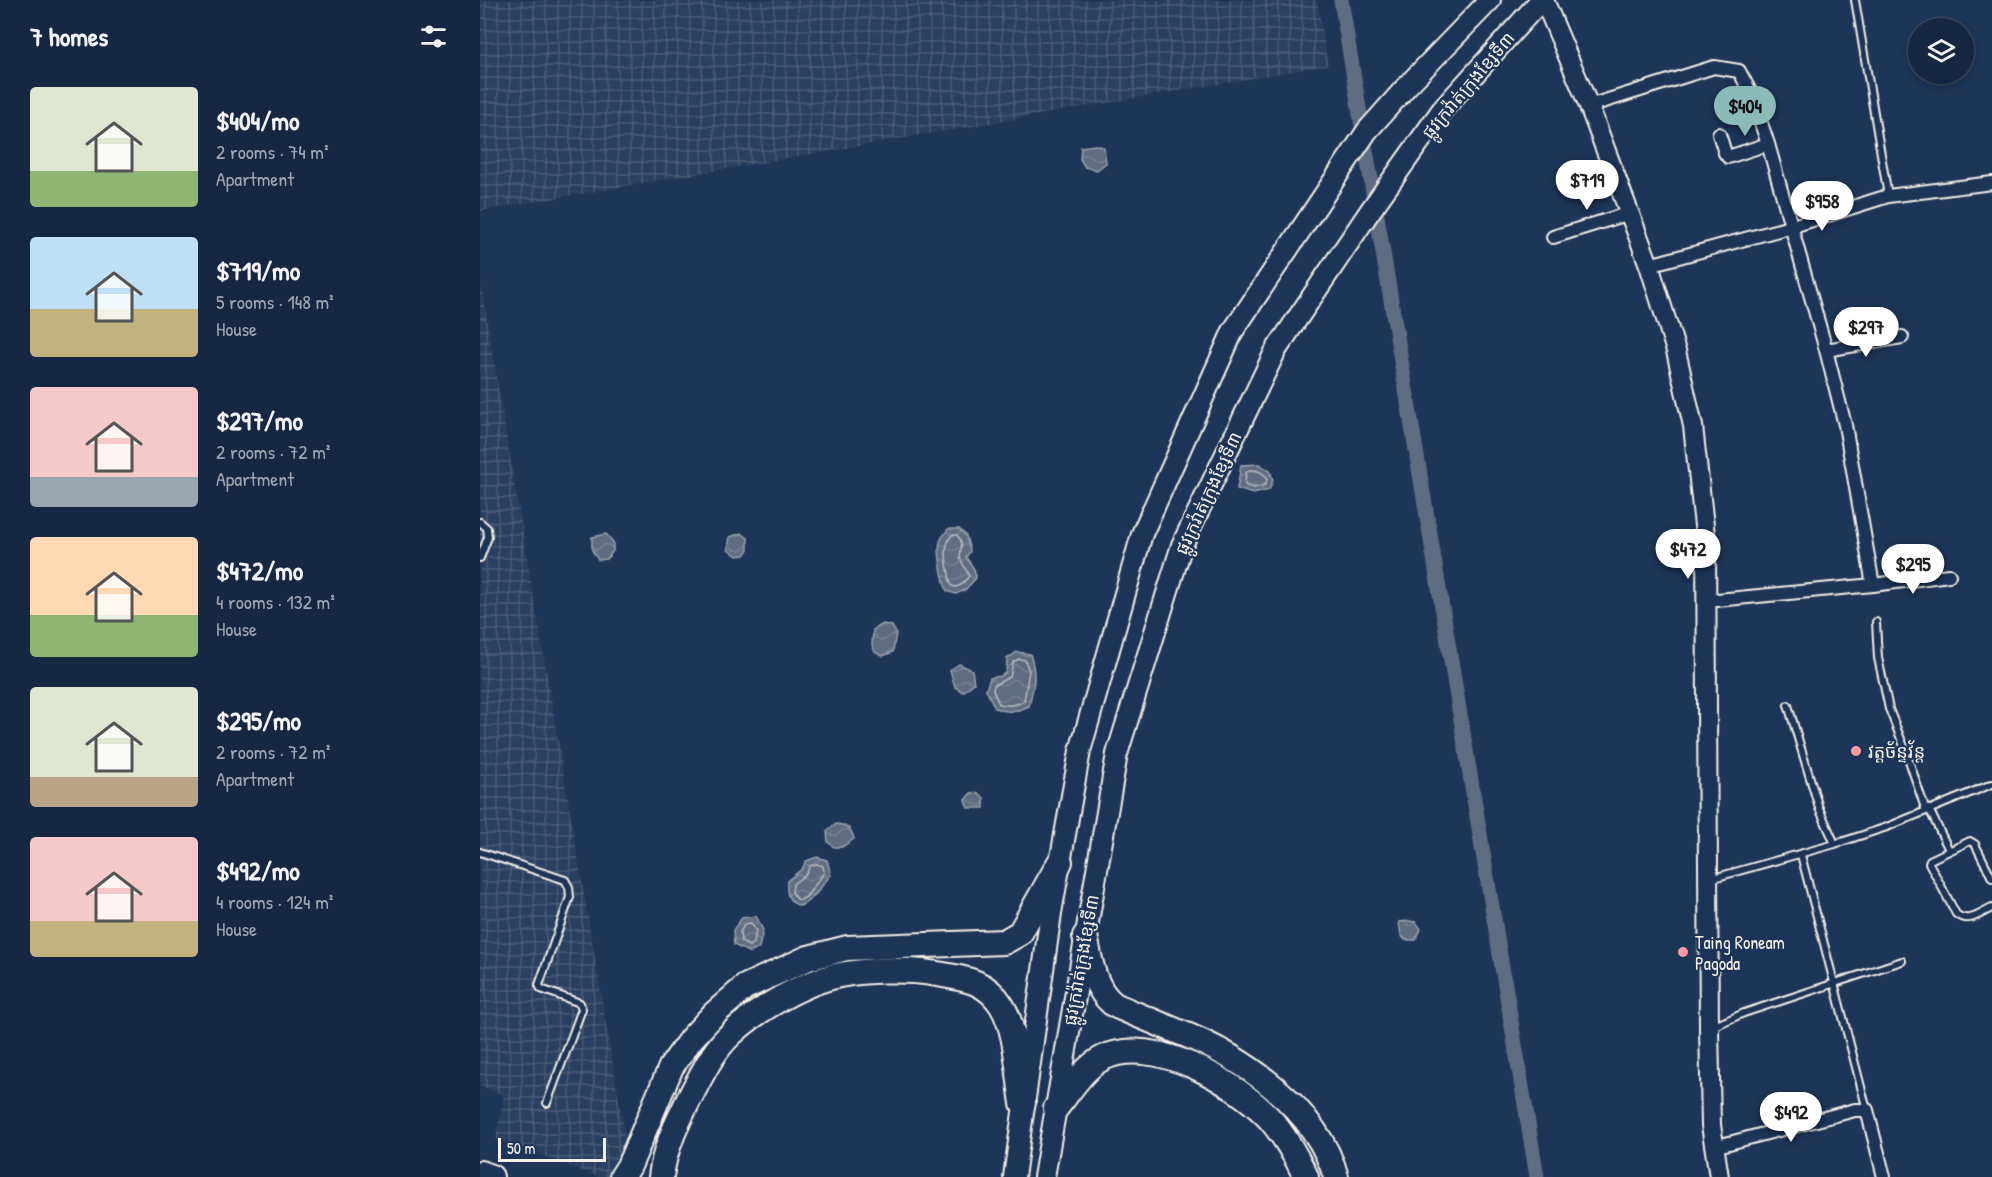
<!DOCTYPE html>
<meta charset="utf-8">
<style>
body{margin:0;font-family:"Patrick Hand","Noto Sans Khmer",sans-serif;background:#1f3048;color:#f1f3f6;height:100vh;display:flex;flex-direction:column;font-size:22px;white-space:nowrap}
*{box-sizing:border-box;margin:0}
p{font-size:20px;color:#9ea6b1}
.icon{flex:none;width:33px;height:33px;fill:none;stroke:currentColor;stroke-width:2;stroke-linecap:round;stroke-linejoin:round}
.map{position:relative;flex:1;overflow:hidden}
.drawer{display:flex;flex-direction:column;background:#162841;width:480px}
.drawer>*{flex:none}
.tools{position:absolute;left:1428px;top:18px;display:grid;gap:12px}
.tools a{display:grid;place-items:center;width:66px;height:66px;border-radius:50%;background:#162841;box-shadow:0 3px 9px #0003,0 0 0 2px #35445a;font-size:30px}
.scale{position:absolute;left:18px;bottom:15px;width:108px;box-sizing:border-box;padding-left:6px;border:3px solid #f4f1e8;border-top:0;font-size:16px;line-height:21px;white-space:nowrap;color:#f4f1e8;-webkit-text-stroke:4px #1d3557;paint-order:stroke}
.price{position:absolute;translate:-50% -51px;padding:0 14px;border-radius:21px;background:#fff;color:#222;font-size:20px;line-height:39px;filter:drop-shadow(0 2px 3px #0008)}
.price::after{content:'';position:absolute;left:50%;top:36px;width:18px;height:14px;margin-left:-9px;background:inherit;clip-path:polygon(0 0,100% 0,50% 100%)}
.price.selected{background:#8bbbb9;color:#111}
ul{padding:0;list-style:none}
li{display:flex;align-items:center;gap:18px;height:150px;padding:0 30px}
li span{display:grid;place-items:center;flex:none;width:168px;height:120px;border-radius:6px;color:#555}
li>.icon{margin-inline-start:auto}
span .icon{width:72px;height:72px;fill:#fffc;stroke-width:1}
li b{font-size:26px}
h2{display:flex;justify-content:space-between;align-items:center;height:72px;padding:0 30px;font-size:26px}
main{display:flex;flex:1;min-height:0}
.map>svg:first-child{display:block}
.industrial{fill:url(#industrial-grid)}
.water{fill:url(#water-waves);stroke:#9aa2ab;stroke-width:1.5}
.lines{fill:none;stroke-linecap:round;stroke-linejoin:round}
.shore{stroke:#b8bcbf;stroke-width:1.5}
.canal{stroke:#5e6d82;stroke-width:15}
.lane-casing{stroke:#f4f1e8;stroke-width:10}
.street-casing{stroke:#f4f1e8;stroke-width:16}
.secondary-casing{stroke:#f4f1e8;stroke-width:22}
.primary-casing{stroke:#f4f1e8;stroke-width:24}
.highway-casing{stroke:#f4f1e8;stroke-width:28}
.lane{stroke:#1d3557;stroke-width:6}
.street{stroke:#1d3557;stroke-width:12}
.secondary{stroke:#1d3557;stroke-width:18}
.primary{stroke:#1d3557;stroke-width:20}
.highway{stroke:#1d3557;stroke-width:24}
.poi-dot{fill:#ff9aa2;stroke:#1d3557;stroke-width:2}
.labels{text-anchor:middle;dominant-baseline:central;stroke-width:4.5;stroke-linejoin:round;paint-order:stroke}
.street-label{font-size:18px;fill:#f4f1e8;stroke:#1d3557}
.poi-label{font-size:18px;fill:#f4f1e8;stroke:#1d3557;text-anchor:start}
</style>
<main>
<section class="drawer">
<h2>7 homes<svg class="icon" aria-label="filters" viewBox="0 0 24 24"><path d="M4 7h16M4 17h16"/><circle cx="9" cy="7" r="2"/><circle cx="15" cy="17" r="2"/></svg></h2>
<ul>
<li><span style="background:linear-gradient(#dfe7d0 70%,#8fb573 0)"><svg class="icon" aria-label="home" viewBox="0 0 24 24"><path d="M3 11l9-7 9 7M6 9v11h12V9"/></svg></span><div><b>$404/mo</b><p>2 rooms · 74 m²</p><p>Apartment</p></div></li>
<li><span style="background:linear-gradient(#bfe0f5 60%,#c2b280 0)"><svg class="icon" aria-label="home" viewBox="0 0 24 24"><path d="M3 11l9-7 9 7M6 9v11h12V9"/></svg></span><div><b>$719/mo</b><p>5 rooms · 148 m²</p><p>House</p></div></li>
<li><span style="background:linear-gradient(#f6c9c9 75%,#9aa5b1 0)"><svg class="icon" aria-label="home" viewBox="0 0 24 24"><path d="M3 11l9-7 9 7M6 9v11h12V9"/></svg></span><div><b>$297/mo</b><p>2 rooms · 72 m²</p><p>Apartment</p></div></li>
<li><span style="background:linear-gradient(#ffd9b3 65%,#8fb573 0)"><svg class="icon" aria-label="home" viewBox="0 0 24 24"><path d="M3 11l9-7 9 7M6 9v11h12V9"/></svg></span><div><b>$472/mo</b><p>4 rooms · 132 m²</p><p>House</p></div></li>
<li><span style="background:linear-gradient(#dfe7d0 75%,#b9a48a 0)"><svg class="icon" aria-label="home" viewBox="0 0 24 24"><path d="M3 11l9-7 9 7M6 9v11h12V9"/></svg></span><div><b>$295/mo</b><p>2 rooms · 72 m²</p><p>Apartment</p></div></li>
<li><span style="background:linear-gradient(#f6c9c9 70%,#c2b280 0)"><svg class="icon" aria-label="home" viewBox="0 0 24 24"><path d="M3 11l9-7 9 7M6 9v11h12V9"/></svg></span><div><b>$492/mo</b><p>4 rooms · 124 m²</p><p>House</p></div></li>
</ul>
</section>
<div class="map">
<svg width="1512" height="1177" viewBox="0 0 1512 1177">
<defs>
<pattern id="industrial-grid" width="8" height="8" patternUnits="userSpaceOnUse" patternTransform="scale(1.5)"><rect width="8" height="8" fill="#2a4060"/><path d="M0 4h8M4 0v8" fill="none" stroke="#4a5c77"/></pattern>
<pattern id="water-waves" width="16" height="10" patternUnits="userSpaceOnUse" patternTransform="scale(1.5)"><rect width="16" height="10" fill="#5e6d82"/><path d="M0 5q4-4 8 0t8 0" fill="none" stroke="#768294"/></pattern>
</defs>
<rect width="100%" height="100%" fill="#1d3557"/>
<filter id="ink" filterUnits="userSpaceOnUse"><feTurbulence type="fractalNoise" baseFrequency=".0167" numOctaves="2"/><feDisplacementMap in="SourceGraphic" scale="12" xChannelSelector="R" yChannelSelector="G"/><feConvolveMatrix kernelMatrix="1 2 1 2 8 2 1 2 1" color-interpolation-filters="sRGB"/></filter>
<g filter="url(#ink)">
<path class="industrial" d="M0,0H837L848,65L0,211Z
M0,280L152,1177H119L16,1139L24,1095L0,1086Z"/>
<path class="water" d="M615,145L624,147L626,163L617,170L605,167L600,159L601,147Z
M779,464L790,471L793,480L789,490L773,494L757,489L761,465Z
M468,529H479L486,536L490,551L486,557L494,569L496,578L485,590L476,594L467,591C463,581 457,552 460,542C461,537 466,533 468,529Z
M261,533L268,538V551L265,555L257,556L248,549L250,537Z
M126,534L133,542V551L127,559L118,560L112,550V537Z
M403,624L412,626L416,633L413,652L403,656L395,652L392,645L393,630Z
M537,652L550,654C557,675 554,685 549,706C536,712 528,713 515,708L506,690L510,678L521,676L526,672L527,659Z
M479,664L492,670L494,683L483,692L475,687L470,670Z
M491,793L500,794L504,798V808H488L485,800Z
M356,824C367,825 371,827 374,839L362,847H354L348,842L347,831Z
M337,857L347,860L351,875C341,886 334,900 320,906C308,902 306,894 307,881L322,869L326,861Z
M276,916L283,930L279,948L270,953L254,945L253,930L262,918Z
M929,921L936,922L941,929L936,940H925L921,935L919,922Z"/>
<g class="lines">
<path class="shore" d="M769,470C777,470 784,471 787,480L785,485L774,488L765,485L766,473Z
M472,535H477C485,544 480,549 480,558L489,576L481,585L476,587L472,586L470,581C468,565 461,548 472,535Z
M539,659L545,660L549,671L544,701C536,706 528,706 519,704L513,690L514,685L530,677L533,662Z
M337,864L343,866L344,873L326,897L320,900L317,899L312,892L313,884L326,874L330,866Z
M271,923L276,931L274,943L269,946L261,942L260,932L265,924Z"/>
<path class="canal" d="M861,0L1057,1177"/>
<defs>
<path id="lane" d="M1375,0L1408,196
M0,522L7,528L8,537L0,558
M1396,622L1398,658L1409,709L1425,749L1446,811
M1308,705L1339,808L1355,844
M1449,809L1469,850
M0,852L85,880L89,887L90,897L59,985L61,989L100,1003L102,1009L67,1103
M1321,855L1387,1110
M1512,878L1495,844L1490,841L1450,860L1449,863L1476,914C1488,924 1499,914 1512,908
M1230,879L1355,844L1407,827L1512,784
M1232,1027L1264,1013L1422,961"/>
<path id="street" d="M1109,106L1234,67L1259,71L1271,93L1288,144L1346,350L1365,425L1393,585
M1239,134L1245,153L1248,157L1288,144
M1073,237L1150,213
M1169,265L1310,227L1408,196L1512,183
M1346,350L1422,337
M1227,601L1393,585L1469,575
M1234,1147L1375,1110H1387L1404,1177"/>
<path id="secondary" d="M1064,0L1109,106L1169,265L1196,351L1213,426L1226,544L1229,1028L1231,1125L1239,1177"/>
<path id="primary" d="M534,1177L571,913L600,751L662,534L753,331L887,131L927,86L1010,0
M564,1177L637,754L702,545L796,350L890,211L962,110L1061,0"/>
<path id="highway" d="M605,936C610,959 613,987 632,1003C636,1007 643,1008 648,1011C665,1018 682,1025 699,1032C763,1057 837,1108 856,1177
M576,1108C590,1091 603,1068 623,1058C673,1034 756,1082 790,1119C804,1135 817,1158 826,1177
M0,1173L11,1177
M142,1177L149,1166L191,1067L211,1039L234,1014L265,987L328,958L367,948L524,942L540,933L580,862
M181,1177C184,1150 196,1125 208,1101C219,1080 230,1056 246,1039C272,1012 323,982 360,975C386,970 424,969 451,973C479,978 505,978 522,1006C537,1031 538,1074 543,1103"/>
</defs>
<use href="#lane" class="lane-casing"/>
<use href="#street" class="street-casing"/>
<use href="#secondary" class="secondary-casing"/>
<use href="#primary" class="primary-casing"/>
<use href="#highway" class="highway-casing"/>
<use href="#lane" class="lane"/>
<use href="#street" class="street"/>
<use href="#secondary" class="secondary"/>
<use href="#primary" class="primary"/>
<use href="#highway" class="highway"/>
</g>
</g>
<g class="poi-dot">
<circle cx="1376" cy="751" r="6"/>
<circle cx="1203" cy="952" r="6"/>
</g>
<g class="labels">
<g class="street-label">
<text transform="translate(988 85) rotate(-50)">ផ្លូវក្រវ៉ាត់ក្រុងខ្សែទី៣</text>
<text transform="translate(728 493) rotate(-65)">ផ្លូវក្រវ៉ាត់ក្រុងខ្សែទី៣</text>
<text transform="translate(601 960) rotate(-80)">ផ្លូវក្រវ៉ាត់ក្រុងខ្សែទី៣</text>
</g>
<g class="poi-label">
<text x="1388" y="751">វត្តច័ន្ទវ័ន្ត</text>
<text x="1215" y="942">Taing Roneam<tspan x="1215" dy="21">Pagoda</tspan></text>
</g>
</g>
</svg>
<div class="tools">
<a><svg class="icon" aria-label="layers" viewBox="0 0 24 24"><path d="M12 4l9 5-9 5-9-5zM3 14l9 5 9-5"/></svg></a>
</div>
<div class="scale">50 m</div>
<b class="price selected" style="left:1265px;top:137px">$404</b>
<b class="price" style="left:1107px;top:211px">$719</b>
<b class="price" style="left:1342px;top:232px">$958</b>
<b class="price" style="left:1386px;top:358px">$297</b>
<b class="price" style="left:1208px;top:580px">$472</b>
<b class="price" style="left:1433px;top:595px">$295</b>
<b class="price" style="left:1311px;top:1143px">$492</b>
</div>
</main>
